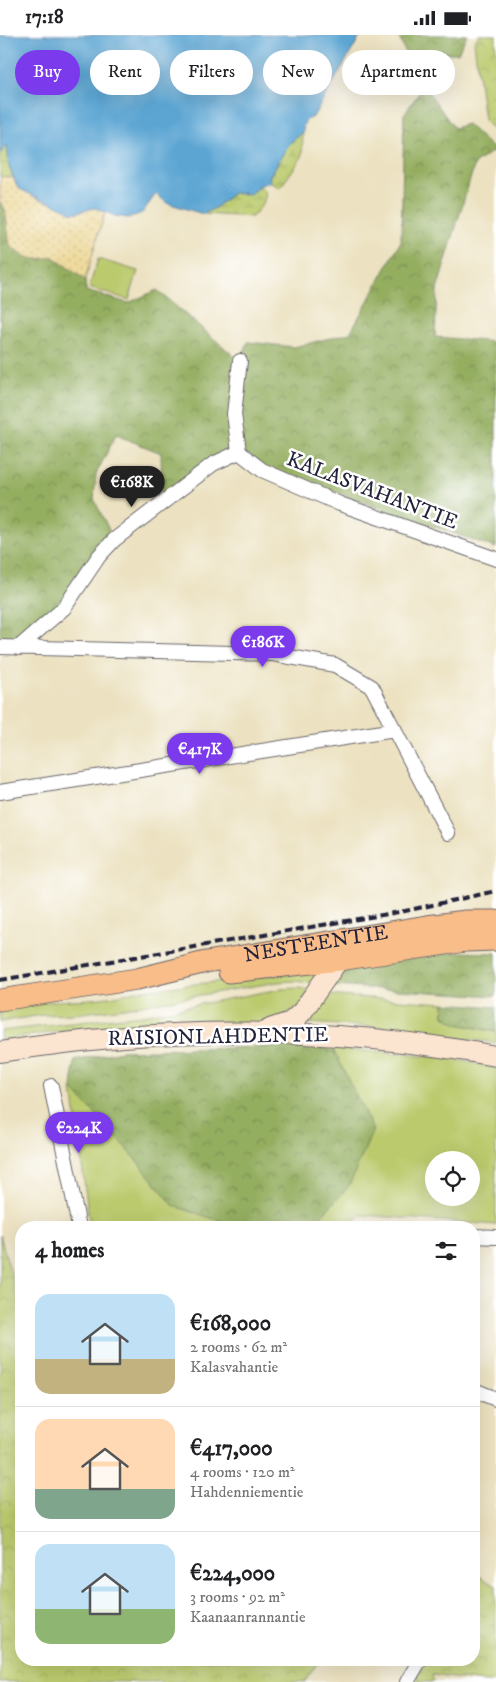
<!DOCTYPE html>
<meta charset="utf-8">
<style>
body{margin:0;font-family:"IM FELL DW Pica",serif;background:#f6f6f6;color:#202124;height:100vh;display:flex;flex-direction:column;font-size:19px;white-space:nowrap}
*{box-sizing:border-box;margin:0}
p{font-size:16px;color:#757577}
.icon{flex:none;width:28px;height:28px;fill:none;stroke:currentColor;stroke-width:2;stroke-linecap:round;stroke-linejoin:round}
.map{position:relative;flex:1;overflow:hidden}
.drawer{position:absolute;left:15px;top:1186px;width:465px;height:445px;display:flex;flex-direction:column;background:#fff;border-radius:20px;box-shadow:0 5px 20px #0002}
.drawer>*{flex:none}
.banner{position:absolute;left:15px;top:15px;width:466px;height:45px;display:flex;gap:10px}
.fabs{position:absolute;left:425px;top:1116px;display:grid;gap:10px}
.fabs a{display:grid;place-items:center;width:55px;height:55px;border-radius:50%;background:#fff;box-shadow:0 5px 20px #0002;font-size:25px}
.price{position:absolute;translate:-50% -42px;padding:0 11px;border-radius:18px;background:#7c3aed;color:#fff;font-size:16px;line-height:32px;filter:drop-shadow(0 1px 2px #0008)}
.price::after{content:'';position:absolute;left:50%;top:30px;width:15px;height:11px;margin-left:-8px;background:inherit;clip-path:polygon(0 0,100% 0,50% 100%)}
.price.selected{background:#222;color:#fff}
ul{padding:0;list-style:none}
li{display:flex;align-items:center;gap:15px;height:125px;padding:0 20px}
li+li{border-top:1px solid #e0e0e0}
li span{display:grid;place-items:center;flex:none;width:140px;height:100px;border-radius:15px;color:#555}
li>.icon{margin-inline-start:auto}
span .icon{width:60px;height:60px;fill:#fffc;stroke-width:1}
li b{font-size:21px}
h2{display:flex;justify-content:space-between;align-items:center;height:60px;padding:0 20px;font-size:21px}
.chip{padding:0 18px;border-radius:22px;background:#fff;box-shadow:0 5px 20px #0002;font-size:18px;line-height:45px}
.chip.selected{background:#7c3aed;color:#fff}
.status{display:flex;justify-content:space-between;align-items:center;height:35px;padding:0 25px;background:#fff;direction:ltr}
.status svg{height:14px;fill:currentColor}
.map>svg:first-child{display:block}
.grass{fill:#bbca6d;stroke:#6e7654;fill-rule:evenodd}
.forest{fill:url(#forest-crowns);stroke:#5b684e}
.wetland{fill:url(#wetland-marsh);stroke:#6e7654}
.sand{fill:url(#sand-dots);stroke:#887e6c}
.park{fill:url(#park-crowns);stroke:#6e7654}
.water{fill:#5ca5d3;stroke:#3f6487}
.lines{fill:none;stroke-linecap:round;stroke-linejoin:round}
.street-casing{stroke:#69656a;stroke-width:16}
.secondary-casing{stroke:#69656a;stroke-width:22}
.primary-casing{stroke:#69656a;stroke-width:23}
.street{stroke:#fff;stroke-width:14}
.secondary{stroke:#fce5d0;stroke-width:20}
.primary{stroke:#f8bd89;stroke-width:21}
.rail{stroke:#22223b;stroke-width:4;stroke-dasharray:8 4;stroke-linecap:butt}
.labels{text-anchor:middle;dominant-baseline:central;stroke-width:5;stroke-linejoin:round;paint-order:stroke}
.street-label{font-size:21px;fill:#22223b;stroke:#fff}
</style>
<div class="status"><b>17:18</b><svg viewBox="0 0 49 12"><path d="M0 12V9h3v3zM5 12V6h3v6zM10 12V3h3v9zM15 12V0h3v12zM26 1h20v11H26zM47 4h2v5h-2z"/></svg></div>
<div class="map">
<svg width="496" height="1647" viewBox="0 0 496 1647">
<defs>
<pattern id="forest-crowns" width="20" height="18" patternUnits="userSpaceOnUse" patternTransform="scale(1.25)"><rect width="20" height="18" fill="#94ae60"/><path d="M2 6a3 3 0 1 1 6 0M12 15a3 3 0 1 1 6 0" fill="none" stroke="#788d50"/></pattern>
<pattern id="wetland-marsh" width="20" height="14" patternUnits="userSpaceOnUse" patternTransform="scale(1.25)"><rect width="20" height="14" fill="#bbca6d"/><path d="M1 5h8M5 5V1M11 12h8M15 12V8" fill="none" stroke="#a0ad5f"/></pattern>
<pattern id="sand-dots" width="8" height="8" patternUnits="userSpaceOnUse" patternTransform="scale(1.25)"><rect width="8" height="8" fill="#eeda9e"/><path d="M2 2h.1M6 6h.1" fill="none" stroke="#ccbb89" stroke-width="1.8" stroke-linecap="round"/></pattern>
<pattern id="park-crowns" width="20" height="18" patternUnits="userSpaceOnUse" patternTransform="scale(1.25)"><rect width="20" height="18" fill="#bbca6d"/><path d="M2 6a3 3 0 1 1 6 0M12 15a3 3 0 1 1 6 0" fill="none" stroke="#a0ad5f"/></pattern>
</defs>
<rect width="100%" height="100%" fill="#fff"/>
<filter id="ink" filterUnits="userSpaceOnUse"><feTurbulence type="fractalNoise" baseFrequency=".02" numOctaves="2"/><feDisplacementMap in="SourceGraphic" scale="10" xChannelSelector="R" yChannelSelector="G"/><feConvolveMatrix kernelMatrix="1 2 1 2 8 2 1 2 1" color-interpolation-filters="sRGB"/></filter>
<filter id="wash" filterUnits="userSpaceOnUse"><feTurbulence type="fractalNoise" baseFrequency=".0096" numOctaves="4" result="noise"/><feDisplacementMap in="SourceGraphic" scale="20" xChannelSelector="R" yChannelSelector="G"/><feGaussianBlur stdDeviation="1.12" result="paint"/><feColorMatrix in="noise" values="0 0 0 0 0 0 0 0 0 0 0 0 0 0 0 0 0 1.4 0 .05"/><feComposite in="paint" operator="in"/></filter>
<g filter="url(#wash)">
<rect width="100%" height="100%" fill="#ece2c1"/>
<path class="grass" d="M98,224L138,236L129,265L89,253Z
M327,932L314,949L296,946L278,947L124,973L75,979L42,980L0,987V974C14,972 28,968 42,967C73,964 105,966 135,956L275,940Z
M299,953L309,955L299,972L273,985L256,989L186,988L140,990L56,997L0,1005V996L142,980L280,954Z
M324,960L444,968V981L457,989L496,997V1008L377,992L305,988Z
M311,1011L454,1024L496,1033V1190L362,1180L342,1192H90L72,1054L75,1026L122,1016ZM434,1125H471V1162H434Z"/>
<path class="forest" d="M398,0H467L458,18L406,19Z
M424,51L454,93L467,89L495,115L475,128L437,255L435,302L496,307V513L371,470L289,440L262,435L239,417L162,467L161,418L116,400L96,439L94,464L114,505L64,573L18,613L0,612V167L5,174L10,211L40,225L51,221L85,245L86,256L128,268L157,255L240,326L248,307L294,312L350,298L401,206L404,79Z
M457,917L496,918V961L332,951L345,930Z
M444,968L496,972V997L457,989L444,981Z
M311,1011L335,1017L373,1095L349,1151L311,1192H239L174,1171L128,1115L72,1054L75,1026L122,1016Z"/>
<path class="wetland" d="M303,97L302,122L280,153L271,147L269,143L289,109Z
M7,109L9,132L13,143L0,141V119Z
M260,150L266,159L263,169L252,182L203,179L215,173L233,158L250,159Z"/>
<path class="sand" d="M0,141L13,143L18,153L43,166L57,169L73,178L95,173L105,177L85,245L52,221C33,228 25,222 10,211L5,174L0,167Z"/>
<path class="park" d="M479,0H496V98L484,85L474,7Z
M0,1200L21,1274V1625H319L305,1647H0Z
M474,1538L496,1551V1647H483L432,1640L434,1647H419L415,1625H474Z"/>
<path class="water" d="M0,0H361L313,82C304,84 303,90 303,97L289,109L269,142L271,147L260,150L250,159L233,158L215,173L203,179L167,168L156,159L142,178L128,183L115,181L95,173L73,178C55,168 36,163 18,153L9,132L7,110L0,119Z"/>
</g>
<g filter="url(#ink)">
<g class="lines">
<defs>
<path id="street" d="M240,326L234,379L239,417L262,435L340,469L496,524
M0,612L273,619L335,630L372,652L448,798
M18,613L64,573L99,521L114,505L213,429L239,417
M0,757L395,695
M51,1051L79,1192
M474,1201L496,1202
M474,1355L496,1364
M407,1647L420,1625"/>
<path id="secondary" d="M270,994L291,987L302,977L346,914
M0,1017C164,990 332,991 496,1021"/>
<g id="primary">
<path d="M229,937L339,925L466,906L496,905"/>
<path id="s1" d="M0,965L137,944L206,927L353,903L427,891L466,886H496"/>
</g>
</defs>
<use href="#street" class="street-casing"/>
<use href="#secondary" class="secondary-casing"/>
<use href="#primary" class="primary-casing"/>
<use href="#street" class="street"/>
<use href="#secondary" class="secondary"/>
<use href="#primary" class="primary"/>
<path class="rail" d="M0,945L405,876L496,856"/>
</g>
</g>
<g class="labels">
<g class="street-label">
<text transform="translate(372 456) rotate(21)">KALASVAHANTIE</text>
<text stroke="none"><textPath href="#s1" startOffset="321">NESTEENTIE</textPath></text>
<text transform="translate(218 1002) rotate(-1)">RAISIONLAHDENTIE</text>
</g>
</g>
</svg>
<div class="fabs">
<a><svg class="icon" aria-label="locate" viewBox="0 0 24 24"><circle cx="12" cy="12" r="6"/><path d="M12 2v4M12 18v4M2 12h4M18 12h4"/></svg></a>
</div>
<b class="price selected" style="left:132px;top:473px">€168K</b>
<b class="price" style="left:263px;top:633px">€186K</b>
<b class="price" style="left:200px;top:740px">€417K</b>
<b class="price" style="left:79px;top:1119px">€224K</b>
<div class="banner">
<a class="chip selected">Buy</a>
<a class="chip">Rent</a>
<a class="chip">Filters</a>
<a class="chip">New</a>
<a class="chip">Apartment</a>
</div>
<section class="drawer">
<h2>4 homes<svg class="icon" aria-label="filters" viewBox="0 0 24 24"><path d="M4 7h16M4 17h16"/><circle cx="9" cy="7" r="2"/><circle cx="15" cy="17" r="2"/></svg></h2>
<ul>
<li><span style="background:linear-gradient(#bfe0f5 65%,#c2b280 0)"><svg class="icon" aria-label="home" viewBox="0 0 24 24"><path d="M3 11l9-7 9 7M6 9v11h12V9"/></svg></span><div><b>€168,000</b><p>2 rooms · 62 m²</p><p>Kalasvahantie</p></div></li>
<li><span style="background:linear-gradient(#ffd9b3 70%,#7fa58c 0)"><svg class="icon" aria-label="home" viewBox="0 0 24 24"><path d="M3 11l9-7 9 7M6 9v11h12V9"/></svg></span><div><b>€417,000</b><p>4 rooms · 120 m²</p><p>Hahdenniementie</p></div></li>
<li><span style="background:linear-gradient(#bfe0f5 65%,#8fb573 0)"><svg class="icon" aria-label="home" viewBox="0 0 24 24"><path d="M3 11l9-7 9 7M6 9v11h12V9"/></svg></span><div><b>€224,000</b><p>3 rooms · 92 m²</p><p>Kaanaanrannantie</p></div></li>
</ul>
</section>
</div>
